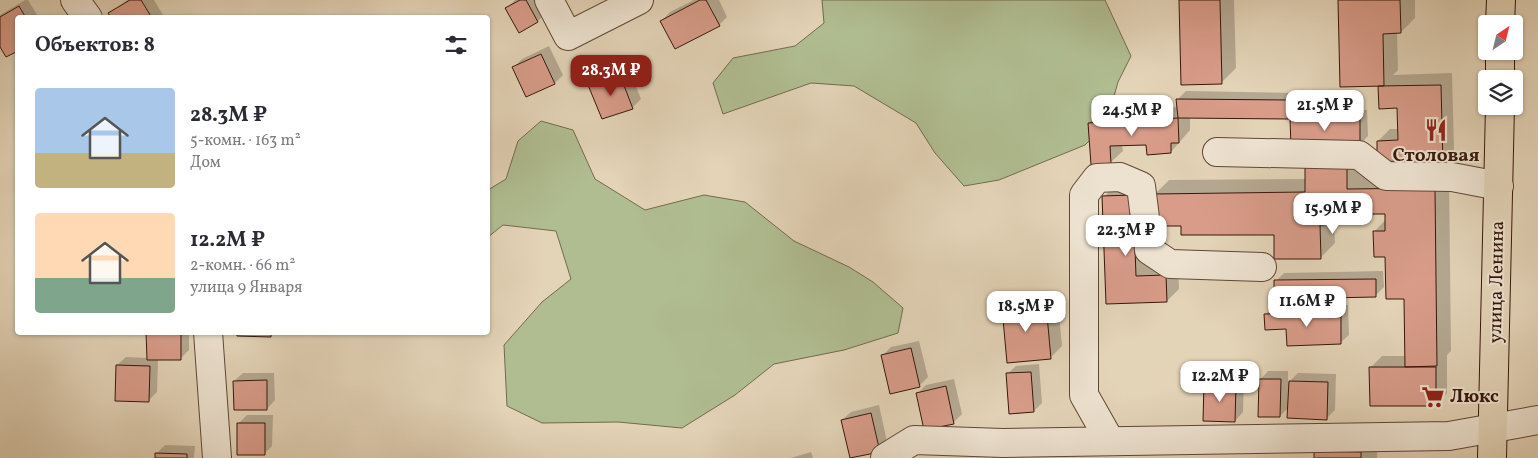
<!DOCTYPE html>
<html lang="ru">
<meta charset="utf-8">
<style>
body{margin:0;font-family:Vollkorn,serif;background:#f7f7f7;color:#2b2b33;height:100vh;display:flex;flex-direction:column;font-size:19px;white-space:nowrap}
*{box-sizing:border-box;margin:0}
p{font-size:16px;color:#7c7c81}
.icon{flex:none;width:28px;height:28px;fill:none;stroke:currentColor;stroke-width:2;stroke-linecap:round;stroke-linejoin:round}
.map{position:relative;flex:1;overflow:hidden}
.details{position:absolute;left:15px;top:15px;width:475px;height:320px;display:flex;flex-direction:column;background:#fff;border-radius:5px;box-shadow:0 1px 4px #0004}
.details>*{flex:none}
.needle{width:32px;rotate:35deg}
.controls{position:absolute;left:1478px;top:15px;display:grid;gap:10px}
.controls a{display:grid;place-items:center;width:45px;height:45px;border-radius:5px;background:#fff;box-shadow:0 1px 4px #0004;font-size:25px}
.price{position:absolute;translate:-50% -42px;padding:0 11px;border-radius:10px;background:#fff;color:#222;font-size:16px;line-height:32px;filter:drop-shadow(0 1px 2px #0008)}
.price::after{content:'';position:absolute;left:50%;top:30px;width:15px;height:11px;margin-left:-8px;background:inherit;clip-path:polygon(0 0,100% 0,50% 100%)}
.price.selected{background:#8f2418;color:#fff}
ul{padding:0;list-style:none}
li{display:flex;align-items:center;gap:15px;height:125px;padding:0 20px}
li span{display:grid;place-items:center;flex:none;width:140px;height:100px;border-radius:5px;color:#555}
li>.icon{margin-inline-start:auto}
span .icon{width:60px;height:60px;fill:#fffc;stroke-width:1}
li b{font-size:21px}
h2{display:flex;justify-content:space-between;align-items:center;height:60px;padding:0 20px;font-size:21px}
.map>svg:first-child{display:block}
.green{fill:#b0bd91;stroke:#746a4e}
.shadow{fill:#0003}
.building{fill:#d89c89;stroke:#37170b}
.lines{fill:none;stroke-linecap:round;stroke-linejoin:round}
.minor-casing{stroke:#624636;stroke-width:30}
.major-casing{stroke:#37170b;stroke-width:30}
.minor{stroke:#ede2d0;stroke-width:28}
.major{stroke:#e3d3b7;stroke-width:28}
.labels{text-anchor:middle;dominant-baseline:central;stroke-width:4;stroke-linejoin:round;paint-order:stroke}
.poi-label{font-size:19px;font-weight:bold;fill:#37170b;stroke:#ede2d0}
.street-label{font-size:19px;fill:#37170b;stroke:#ede2d0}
</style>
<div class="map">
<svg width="1538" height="458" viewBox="0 0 1538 458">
<rect width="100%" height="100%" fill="#e3d3b7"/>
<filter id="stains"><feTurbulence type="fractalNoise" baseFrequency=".004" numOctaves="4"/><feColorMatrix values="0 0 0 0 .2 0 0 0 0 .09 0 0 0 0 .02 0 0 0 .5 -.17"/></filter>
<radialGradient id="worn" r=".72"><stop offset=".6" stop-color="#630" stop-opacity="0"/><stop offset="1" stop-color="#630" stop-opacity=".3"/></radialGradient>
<path class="green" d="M822,0H1105L1131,56L1118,82L1106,125L1085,145L999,180L964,186L935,153L916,123L854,86L811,83L723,114L713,83L733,58L795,46L824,23Z
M541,121L573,130L595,179L645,210L704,195L745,202L794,241L849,267L873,282L903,308L898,333L844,350L774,364L735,395L682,428L618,422L542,423L507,406L504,345L542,302L571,279L556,231L503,225L488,237V190L506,179L518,141Z"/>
<path class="shadow" d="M25,0H28L39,18H18L0,44V15Z
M127,0H154L165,18H113L110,13Z
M515,0H539L546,13L538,21L519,32L507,8Z
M694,0H719L727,17L719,25L662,21L670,12Z
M1180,0H1234L1236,68L1221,83Z
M1340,0H1415V18L1401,32H1397L1398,70L1393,75L1452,73L1454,150L1442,162L1378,141L1390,129H1399L1398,107L1380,86Z
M549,46L563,75L555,83L514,67L522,59Z
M628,67L641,99L632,108L590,85L598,77Z
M1186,91L1298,93V109L1290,118L1190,117V130L1171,152L1147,143L1122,145L1123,151L1111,162L1089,123L1101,111L1178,107V99Z
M1367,110L1368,136L1360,144L1292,120L1300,111Z
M1361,152V175L1449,174L1451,351L1447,355V393L1436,405L1371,367L1382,356H1406L1405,297L1375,231L1386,219V213H1376L1368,221L1334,223L1335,243L1320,258L1275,233L1182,225L1155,194L1169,180L1306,179Z
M1145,184L1148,265L1178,264L1179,289L1167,301L1107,303L1104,197L1115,185Z
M1383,271L1384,287L1375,296L1276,281L1284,273Z
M1057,293L1062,346L1050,358L1003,308L1015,296Z
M1348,305L1349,335L1340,343L1287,328L1266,314L1274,306Z
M147,332H189V350L181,358L158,359L157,392L149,400L117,365L126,357L148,358Z
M919,341L928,377L919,386L883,355L891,347Z
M1039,364L1042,403L1034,411L1007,374L1016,366Z
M1268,371H1288V383L1298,373L1336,374L1335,410L1327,418L1289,407L1280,416L1260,380Z
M243,373H274L275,400L267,409L234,381Z
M1214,376L1244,377L1243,412L1235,421L1205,385Z
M954,379L962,414L953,423L918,393L926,385Z
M879,405L887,442L879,450L842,420L851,412Z
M247,415H273L272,446L264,454L239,423Z
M1378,434L1377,458H1315Z
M165,445L195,446L194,458H156L157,453Z
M811,452L813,458H791Z"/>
<path class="building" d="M130,0H141L152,18H111L108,13Z
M520,0H526L538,22L519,33L505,8Z
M700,0H706L720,26L675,49L660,21Z
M1179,0H1220L1222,84L1181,85Z
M1338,0H1400L1401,33L1383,34L1384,86L1340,87Z
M19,6L26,18H18V51L6,57L0,47V17Z
M541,54L555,84L526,97L512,67Z
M620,75L633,109L602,119L588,85Z
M1441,85L1443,164H1399V161L1377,162V141L1398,140L1397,108L1379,109L1378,86Z
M1176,99L1290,100V119L1178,118Z
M1178,118L1179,143H1171V153L1147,155L1146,145L1110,146L1111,164L1091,165L1088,123Z
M1360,118V145L1291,147L1290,119Z
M1347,165V189L1435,188L1437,366L1405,367L1404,299H1386L1385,257H1374L1373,231H1385V214H1368V222L1320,225L1321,259H1274V235H1181V226H1154V194L1305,192V166Z
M1133,195L1136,276L1166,275L1167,302L1106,304L1102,196Z
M1376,279V297L1274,299V280Z
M1046,304L1051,359L1007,363L1002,308Z
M1341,312V344L1287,346L1286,329L1265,330L1264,314Z
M146,332H181V360H147Z
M237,332H271V337L237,336Z
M911,348L920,387L890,394L881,355Z
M116,365L150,366L149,402L115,401Z
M1369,367H1436V406H1370Z
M1031,372L1034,412L1009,414L1006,373Z
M1259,379H1281L1280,417H1258Z
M267,380V410H234L233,381Z
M1289,381L1328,382L1327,420L1287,418Z
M1204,384L1236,385L1235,422L1203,421Z
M946,386L954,424L924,430L916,393Z
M871,413L880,452L850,458L841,420Z
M237,423H265V455H237Z
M1314,451L1361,452V458H1314Z
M155,453L187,454V458H155Z"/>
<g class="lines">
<defs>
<path id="minor" d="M75,0L88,18
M549,0L568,36L639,0
M1217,152L1359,155L1386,176L1452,177L1499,186
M208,332L217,458
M1110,441L1084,395V195L1097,178L1120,177L1141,186L1149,250L1170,264L1262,267
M885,458L914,440L1003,443L1449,436L1538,420"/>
<path id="major" d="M1500,24L1501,0
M1500,79V51
M1492,458L1500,106"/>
</defs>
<use href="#minor" class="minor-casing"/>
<use href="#major" class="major-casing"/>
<use href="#minor" class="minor"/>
<use href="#major" class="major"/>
</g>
<defs>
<symbol id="restaurant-bare" viewBox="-9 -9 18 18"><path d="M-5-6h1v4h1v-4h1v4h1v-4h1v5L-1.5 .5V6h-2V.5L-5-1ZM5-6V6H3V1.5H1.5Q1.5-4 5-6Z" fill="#8f2418" stroke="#ede2d0" stroke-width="2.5" paint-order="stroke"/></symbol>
<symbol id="supermarket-bare" viewBox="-9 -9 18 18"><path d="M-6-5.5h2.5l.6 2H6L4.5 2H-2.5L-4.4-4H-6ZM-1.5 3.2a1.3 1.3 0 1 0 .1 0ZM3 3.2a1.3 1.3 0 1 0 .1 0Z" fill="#8f2418" stroke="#ede2d0" stroke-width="2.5" paint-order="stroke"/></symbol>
</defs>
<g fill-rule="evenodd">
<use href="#restaurant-bare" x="1420" y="114" width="32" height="32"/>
<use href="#supermarket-bare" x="1417" y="381" width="32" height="32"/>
</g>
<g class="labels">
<g class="poi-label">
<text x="1436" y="156">Столовая</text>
<text x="1450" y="397" text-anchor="start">Люкс</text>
</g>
<g class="street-label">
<text transform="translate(1497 282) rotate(-89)">улица Ленина</text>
</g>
</g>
<rect width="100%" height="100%" filter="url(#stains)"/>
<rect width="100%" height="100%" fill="url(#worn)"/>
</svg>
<div class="controls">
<a><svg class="needle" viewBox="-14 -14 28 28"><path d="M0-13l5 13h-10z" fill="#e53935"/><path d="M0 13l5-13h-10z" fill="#7c7c81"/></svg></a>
<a><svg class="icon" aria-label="layers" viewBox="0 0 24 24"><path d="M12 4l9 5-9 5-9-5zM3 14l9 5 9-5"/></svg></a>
</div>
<b class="price selected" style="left:611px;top:97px">28.3M ₽</b>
<b class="price" style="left:1325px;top:132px">21.5M ₽</b>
<b class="price" style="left:1132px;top:137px">24.5M ₽</b>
<b class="price" style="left:1333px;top:235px">15.9M ₽</b>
<b class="price" style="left:1126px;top:257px">22.3M ₽</b>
<b class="price" style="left:1307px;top:328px">11.6M ₽</b>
<b class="price" style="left:1026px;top:333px">18.5M ₽</b>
<b class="price" style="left:1220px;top:403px">12.2M ₽</b>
<section class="details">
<h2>Объектов: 8<svg class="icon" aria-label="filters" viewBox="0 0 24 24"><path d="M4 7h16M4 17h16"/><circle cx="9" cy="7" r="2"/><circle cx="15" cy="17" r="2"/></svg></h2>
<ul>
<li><span style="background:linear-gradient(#a9c7e8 65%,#c2b280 0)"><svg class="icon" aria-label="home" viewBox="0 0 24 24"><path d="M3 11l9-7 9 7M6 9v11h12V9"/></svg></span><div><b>28.3M ₽</b><p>5-комн. · 163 m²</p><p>Дом</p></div></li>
<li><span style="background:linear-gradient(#ffd9b3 65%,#7fa58c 0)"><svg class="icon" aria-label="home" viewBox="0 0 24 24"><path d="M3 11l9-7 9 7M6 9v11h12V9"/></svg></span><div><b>12.2M ₽</b><p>2-комн. · 66 m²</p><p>улица 9 Января</p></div></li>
</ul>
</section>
</div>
